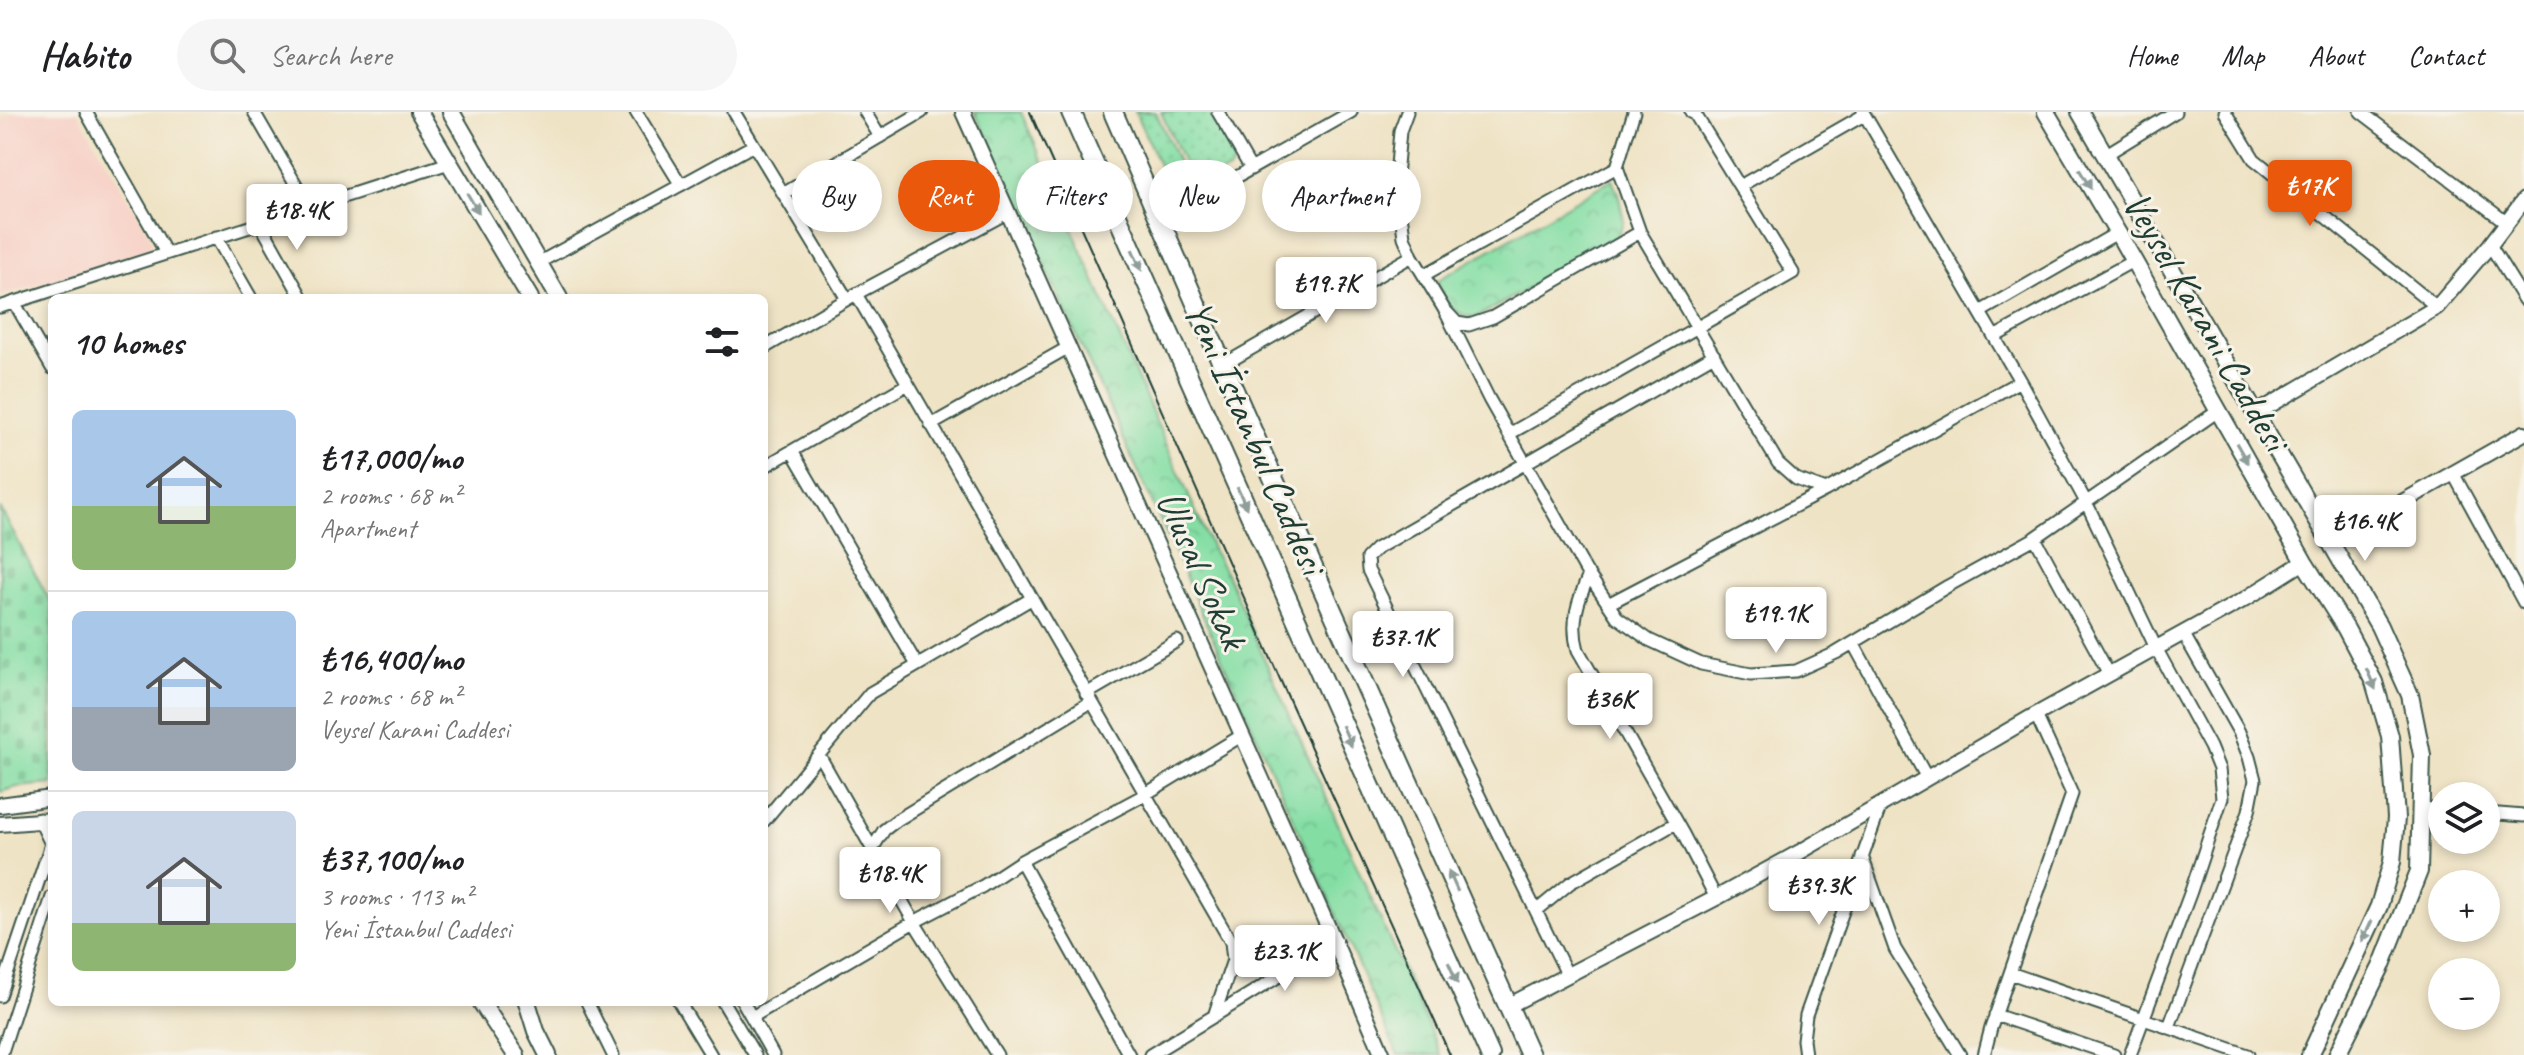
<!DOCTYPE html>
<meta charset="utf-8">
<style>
body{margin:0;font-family:Caveat,sans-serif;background:#f6f6f6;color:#202124;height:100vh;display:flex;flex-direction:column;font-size:30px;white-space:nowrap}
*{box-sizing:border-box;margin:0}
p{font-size:26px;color:#757577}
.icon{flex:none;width:44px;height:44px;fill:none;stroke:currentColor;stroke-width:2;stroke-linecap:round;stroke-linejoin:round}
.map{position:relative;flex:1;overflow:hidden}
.drawer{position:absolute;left:48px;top:182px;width:720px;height:712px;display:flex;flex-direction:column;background:#fff;border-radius:12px;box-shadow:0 4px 12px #0003}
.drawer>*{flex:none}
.hud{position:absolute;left:792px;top:48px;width:760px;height:72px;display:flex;gap:16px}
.fabs{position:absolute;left:2428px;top:670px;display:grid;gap:16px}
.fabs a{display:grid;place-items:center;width:72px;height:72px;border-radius:50%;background:#fff;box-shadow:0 4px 12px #0003;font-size:40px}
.price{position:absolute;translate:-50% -68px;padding:0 18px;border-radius:8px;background:#fff;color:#222;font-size:26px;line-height:52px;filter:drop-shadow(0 2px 4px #0008)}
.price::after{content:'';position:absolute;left:50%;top:48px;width:24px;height:18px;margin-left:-12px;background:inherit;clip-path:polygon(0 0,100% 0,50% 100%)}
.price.current{background:#ea580c;color:#fff}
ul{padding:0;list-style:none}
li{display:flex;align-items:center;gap:24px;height:200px;padding:0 24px}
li+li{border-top:2px solid #e0e0e0}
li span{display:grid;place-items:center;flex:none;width:224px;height:160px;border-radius:12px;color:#555}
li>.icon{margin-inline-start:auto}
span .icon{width:96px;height:96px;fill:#fffc;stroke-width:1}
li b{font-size:34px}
h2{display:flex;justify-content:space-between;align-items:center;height:96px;padding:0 24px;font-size:34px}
.pill{padding:0 28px;border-radius:36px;background:#fff;box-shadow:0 4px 12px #0003;font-size:28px;line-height:72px}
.pill.current{background:#ea580c;color:#fff}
header{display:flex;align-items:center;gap:48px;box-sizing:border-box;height:112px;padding:0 40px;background:#fff;border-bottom:2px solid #e0e0e0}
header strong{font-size:38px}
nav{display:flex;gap:44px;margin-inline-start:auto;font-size:28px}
.search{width:560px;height:72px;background:#f6f6f6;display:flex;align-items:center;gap:20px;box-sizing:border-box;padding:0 28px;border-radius:44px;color:#757577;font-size:30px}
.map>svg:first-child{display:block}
.built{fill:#f7d1c7}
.grass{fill:url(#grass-dots);stroke:#528e6c;stroke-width:2}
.cemetery{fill:url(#cemetery-stones);stroke:#528e6c;stroke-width:2}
.park{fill:url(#park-crowns);stroke:#528e6c;stroke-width:2}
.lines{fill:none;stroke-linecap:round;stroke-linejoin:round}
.minor-casing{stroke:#3e564a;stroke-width:15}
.tertiary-casing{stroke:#3e564a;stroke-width:18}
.secondary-casing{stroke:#3e564a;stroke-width:20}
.trunk-casing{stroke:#3e564a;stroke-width:22}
.minor{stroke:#fff;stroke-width:11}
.tertiary{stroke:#fff;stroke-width:14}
.secondary{stroke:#fff;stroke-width:16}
.trunk{stroke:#fff;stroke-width:18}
.tram{stroke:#1f3d34;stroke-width:2}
.oneway{fill:#8f9e9a}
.labels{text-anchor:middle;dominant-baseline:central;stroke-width:6;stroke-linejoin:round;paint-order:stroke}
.street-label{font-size:40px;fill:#1f3d34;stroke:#f7f3e8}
</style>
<header>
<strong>Habito</strong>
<div class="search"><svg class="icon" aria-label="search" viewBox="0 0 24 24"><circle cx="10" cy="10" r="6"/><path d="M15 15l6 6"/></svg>Search here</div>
<nav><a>Home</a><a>Map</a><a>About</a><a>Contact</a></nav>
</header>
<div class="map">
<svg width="2524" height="943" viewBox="0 0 2524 943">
<defs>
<pattern id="grass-dots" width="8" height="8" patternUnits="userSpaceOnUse" patternTransform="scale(2)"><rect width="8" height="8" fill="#84dea4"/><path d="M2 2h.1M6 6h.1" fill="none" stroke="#72bf8e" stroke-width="1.8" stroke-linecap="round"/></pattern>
<pattern id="cemetery-stones" width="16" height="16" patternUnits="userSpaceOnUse" patternTransform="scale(2)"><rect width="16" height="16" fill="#84dea4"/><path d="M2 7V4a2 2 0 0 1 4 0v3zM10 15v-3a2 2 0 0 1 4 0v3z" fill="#72bf8e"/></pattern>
<pattern id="park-crowns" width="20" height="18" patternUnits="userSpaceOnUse" patternTransform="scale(2)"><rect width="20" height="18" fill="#84dea4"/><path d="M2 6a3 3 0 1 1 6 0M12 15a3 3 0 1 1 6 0" fill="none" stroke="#72bf8e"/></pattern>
</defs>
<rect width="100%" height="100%" fill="#f7f3e8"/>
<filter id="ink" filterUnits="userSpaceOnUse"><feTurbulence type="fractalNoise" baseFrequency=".0125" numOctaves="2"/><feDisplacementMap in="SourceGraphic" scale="16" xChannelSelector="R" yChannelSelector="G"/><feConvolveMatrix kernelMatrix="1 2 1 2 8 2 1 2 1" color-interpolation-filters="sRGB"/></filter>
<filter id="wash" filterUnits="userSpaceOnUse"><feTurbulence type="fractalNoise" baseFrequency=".006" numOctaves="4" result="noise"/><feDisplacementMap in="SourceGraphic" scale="32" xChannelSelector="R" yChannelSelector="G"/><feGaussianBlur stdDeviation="1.8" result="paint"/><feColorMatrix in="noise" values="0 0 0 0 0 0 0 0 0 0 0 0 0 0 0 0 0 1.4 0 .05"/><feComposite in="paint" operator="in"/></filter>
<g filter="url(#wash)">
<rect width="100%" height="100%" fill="#efe3c5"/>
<path class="built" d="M14,0H77L152,128L149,138L0,184V8Z"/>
<path class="grass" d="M1135,0H1156L1191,80L1174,86Z
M1161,0H1209L1233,43V52L1230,57L1195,77Z"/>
<path class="cemetery" d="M0,396L52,493V672L17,675L0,680Z"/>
<path class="park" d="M975,0H1021L1213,439L1227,463L1441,943H1398L1163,414Z
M1612,68L1618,81L1624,109L1617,125L1557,161L1475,206C1455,203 1440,189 1438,168Z"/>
</g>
<g filter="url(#ink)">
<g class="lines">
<defs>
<path id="minor" d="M86,0L166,141
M254,0L309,95
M636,0L681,73
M734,0L847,187
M865,0L880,25
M1218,0L1251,57
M1407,0L1400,19L1396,65L1404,125L1412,144L1444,197L1457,211L1469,213L1493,205L1640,120L1617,55L1634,0
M1863,0L2020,269L2087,392L2156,536L2210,635L2219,657L2222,686L2191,779L2130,943
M2225,0L2254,47L2437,195
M2361,0L2507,111
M2105,43L2175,0
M1740,74L1864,3
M783,82L922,0
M1161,108L1351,0
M260,111L302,186
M1640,120L1778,351L1796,367L1826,378
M216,125L251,186
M2490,133L2524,188
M538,151L754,33
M1424,163L1617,55
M856,182L1231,830L1233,848L1214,904L1150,943
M14,190L52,256
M0,195L449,51
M1444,197L1489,287L1586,459L1617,505L1649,528L1701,552L1751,562L1796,559L1836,541L1948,474L2035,426L2218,299
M1980,200L2117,121
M1994,225L2133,149
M764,236L856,182L1007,101
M1223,253L1412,144
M931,313L1069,235
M1509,322L1793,161L1695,2L1691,0
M792,339L917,553
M764,355L908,272
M2453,361L2524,491
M2035,426L2109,562
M1589,463C1578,488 1570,511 1578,538L1683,722L1716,786
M1608,492L1826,378L2020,269
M1853,531L1927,666
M1086,582L1177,529
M819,643L914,810L997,943
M2422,696L2442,698
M2486,701L2524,704
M764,709L870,581L1031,487
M872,737L884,718L897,708L1091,590
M1862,744L1895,837L1960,943
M1021,749L1129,943
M1536,799L1570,771L1676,711
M2010,861L2248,943
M1567,862L1368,458L1367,446L1376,437L1714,243
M0,884L51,732L39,707
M587,890L613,943
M679,890L711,943
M723,890L755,943
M743,890L773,943
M1995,903L2114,943
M1214,904L1320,839L1333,826
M752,905L914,810L983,774L1021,749L1144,683L1241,624
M2169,915L2249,699L2255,668L2249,645L2239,620L2183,521
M1,943L52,785
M1805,943L1803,928L1806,903L1881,693
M1984,943L1991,916L2072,682L2036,603"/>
<path id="tertiary" d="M963,0L1333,826L1383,943
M2255,302L2437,195L2490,133L2524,88
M2330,431L2524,321
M0,693L52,686
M0,712L52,708
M1508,894L1716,786L1800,740L2030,606L2245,487L2304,450"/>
<path id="secondary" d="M419,0L530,186
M451,0L559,186
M2046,0L2123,130L2304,450L2346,517L2374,570L2390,624L2396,706L2392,750L2379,794L2310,943
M2080,0L2379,514L2410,583L2422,643L2419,759L2381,855L2337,943
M481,890L516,943
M527,890L536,919L548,943"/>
<path id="trunk" d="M1071,0L1490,943
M1113,0L1210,224L1530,943"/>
</defs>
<use href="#minor" class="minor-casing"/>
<use href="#tertiary" class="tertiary-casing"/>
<use href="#secondary" class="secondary-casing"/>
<use href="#trunk" class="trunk-casing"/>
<use href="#minor" class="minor"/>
<use href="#tertiary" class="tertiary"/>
<use href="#secondary" class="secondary"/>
<use href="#trunk" class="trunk"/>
<path class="tram" d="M1030,0L1283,574L1450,943"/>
</g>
<defs><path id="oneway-solid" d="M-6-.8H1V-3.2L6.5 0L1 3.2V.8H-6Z" transform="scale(2)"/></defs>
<g class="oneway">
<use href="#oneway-solid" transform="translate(2085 67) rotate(59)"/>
<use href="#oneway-solid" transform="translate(473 91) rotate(59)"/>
<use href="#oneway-solid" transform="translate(1137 148) rotate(66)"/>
<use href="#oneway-solid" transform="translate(2242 341) rotate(60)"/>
<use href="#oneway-solid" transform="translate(1242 386) rotate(66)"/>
<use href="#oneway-solid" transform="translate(2371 567) rotate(66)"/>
<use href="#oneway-solid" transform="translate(1347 624) rotate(66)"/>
<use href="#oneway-solid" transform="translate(1453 769) rotate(-114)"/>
<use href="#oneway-solid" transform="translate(2367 819) rotate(115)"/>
<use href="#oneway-solid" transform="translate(1453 861) rotate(66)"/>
</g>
</g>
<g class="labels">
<g class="street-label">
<text transform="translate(2206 209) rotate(60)">Veysel Karani Caddesi</text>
<text transform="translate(1255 325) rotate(66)">Yeni İstanbul Caddesi</text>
<text transform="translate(1202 458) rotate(66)">Ulusal Sokak</text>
</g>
</g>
</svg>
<div class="fabs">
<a><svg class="icon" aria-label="layers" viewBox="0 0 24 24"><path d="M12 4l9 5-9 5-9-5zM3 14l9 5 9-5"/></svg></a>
<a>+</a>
<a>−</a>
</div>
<b class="price current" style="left:2310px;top:116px">₺17K</b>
<b class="price" style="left:297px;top:140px">₺18.4K</b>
<b class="price" style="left:1326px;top:213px">₺19.7K</b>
<b class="price" style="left:2365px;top:451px">₺16.4K</b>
<b class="price" style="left:1776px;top:543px">₺19.1K</b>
<b class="price" style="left:1403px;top:567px">₺37.1K</b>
<b class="price" style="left:1610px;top:629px">₺36K</b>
<b class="price" style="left:890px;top:803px">₺18.4K</b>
<b class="price" style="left:1819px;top:815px">₺39.3K</b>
<b class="price" style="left:1285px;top:881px">₺23.1K</b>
<div class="hud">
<a class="pill">Buy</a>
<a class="pill current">Rent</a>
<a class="pill">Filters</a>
<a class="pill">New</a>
<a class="pill">Apartment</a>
</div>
<section class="drawer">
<h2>10 homes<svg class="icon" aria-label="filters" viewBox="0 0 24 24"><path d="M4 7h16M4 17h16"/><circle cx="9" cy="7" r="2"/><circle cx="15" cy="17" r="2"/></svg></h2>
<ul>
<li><span style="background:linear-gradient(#a9c7e8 60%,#8fb573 0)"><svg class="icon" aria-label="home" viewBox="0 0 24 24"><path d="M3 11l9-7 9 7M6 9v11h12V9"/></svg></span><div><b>₺17,000/mo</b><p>2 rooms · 68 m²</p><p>Apartment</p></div></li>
<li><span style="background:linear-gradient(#a9c7e8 60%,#9aa5b1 0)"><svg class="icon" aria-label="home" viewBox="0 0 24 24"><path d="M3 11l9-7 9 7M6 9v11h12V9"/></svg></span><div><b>₺16,400/mo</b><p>2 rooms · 68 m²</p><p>Veysel Karani Caddesi</p></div></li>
<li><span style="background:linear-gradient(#c9d6e8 70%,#8fb573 0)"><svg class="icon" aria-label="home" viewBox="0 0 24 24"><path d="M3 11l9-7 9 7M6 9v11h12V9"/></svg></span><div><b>₺37,100/mo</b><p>3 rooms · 113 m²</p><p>Yeni İstanbul Caddesi</p></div></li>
</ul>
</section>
</div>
